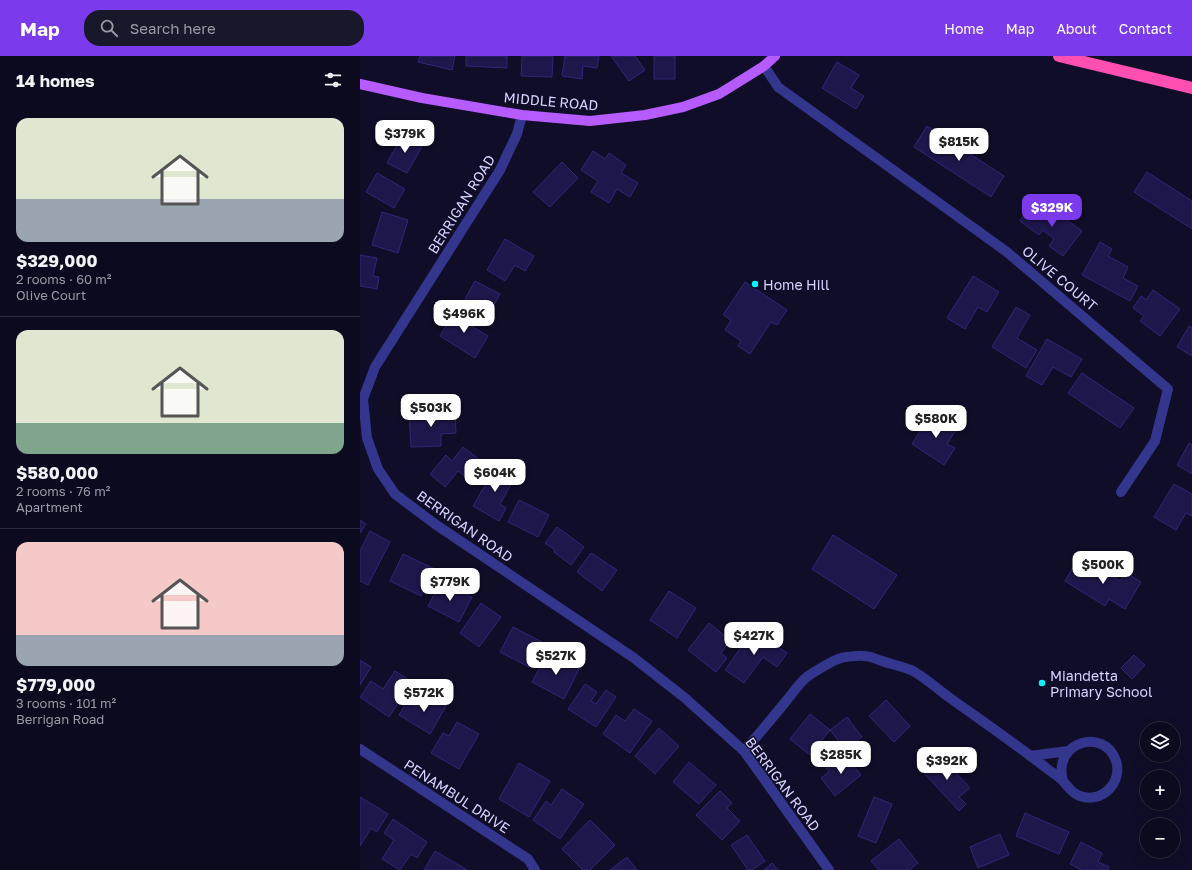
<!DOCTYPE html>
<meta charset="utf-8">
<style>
body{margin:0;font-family:"Golos Text",sans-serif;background:#19182b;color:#f1f3f6;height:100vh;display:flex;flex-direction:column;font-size:15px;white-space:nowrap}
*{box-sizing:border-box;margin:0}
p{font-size:13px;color:#9a9aa4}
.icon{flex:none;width:22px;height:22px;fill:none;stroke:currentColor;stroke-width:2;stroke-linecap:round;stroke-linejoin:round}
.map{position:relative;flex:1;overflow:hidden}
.panel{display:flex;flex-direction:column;background:#0b0a1e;width:360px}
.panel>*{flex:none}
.buttons{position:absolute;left:780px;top:666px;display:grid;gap:8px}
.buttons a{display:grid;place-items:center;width:40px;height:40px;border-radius:50%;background:#0b0a1e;box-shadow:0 4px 16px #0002,0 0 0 1px #2b2b3c;font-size:20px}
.price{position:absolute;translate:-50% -34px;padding:0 9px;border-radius:8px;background:#fff;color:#222;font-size:13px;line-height:26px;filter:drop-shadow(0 1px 2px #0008)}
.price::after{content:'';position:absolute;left:50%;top:24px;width:12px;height:9px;margin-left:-6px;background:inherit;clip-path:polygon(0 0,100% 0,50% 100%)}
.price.active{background:#7c3aed;color:#fff}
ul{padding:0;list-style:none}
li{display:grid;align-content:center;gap:8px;height:212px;padding:0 16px}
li+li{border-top:1px solid #2b2b3c}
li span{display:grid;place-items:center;height:124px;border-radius:12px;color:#555}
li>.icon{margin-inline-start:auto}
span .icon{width:72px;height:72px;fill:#fffc;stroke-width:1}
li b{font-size:17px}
h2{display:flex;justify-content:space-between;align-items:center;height:48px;padding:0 16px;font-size:17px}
header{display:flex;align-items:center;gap:24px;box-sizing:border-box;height:56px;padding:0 20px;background:#7c3aed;color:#fff}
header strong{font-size:19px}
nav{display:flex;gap:22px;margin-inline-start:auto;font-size:14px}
.search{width:280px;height:36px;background:#19182b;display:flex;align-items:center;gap:10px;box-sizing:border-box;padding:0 14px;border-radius:16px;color:#9a9aa4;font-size:15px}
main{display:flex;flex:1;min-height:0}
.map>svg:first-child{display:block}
.building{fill:#1e174b;stroke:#312679}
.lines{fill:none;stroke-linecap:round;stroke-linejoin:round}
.minor{stroke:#33368c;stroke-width:10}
.major{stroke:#b55bff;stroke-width:10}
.highway{stroke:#ff4fb0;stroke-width:12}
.poi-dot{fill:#00f8ff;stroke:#0f0d28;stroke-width:1.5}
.labels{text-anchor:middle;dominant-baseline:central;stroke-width:3;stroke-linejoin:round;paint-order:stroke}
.street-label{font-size:14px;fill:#d5d4ff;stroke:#0f0d28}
.poi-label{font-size:14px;fill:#d5d4ff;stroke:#0f0d28;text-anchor:start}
</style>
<header>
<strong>Map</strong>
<div class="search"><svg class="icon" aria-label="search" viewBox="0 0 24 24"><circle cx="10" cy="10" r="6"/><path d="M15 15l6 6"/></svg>Search here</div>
<nav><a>Home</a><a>Map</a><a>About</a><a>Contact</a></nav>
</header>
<main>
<section class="panel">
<h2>14 homes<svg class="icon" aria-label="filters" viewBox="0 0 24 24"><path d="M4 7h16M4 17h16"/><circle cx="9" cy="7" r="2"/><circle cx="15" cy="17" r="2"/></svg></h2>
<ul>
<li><span style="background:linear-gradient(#dfe7d0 65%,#9aa5b1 0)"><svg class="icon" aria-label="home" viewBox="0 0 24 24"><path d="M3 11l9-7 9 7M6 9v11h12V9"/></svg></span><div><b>$329,000</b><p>2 rooms · 60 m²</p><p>Olive Court</p></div></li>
<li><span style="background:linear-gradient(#dfe7d0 75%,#7fa58c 0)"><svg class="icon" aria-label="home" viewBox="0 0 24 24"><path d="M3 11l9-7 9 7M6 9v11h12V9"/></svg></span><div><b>$580,000</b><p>2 rooms · 76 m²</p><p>Apartment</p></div></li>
<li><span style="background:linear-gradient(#f6c9c9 75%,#9aa5b1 0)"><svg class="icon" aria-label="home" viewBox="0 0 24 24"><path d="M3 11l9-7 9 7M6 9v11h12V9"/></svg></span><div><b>$779,000</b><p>3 rooms · 101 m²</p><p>Berrigan Road</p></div></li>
</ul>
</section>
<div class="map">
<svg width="832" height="814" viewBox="0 0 832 814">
<rect width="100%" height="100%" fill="#0f0d28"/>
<path class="building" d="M60,0H95L92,14L58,6Z
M106,0H147V12L106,10Z
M162,0H193L192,21L161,20Z
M205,0H239L237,12L223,10L222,23L202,20Z
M251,0H275L285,14L269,25Z
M294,0H315V23H294Z
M477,6L499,19L491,32L504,40L496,53L462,32Z
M567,70L644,120L631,141L554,91Z
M43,78L63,89L47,117L27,107Z
M233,95L245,103L249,97L266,109L261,117L278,127L270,141L257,133L249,147L231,136L238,125L221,114Z
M202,106L218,122L190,151L173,136Z
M787,116L832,145V173L774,136Z
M17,117L45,133L34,152L6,136Z
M686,149L722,175L703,200L689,190L694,183L683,174L679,179L660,165L670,150L680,158Z
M22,156L48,164L38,197L12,189Z
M145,183L174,200L165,215L155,209L145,225L127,214Z
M740,186L752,193L748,200L768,211L763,222L778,230L770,245L722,219Z
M0,199L17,202L13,220L19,221L17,233L0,230Z
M613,220L639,236L627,256L618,251L605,273L587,262Z
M115,225L140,238L130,256L105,243Z
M385,226L427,254L417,269L411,266L390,298L378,290L381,285L365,274L371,264L363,259Z
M793,234L820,253L800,280L780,265L784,260L773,252L781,240L786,244Z
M656,251L670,259L657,282L677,294L666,312L632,291Z
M96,253L116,266L113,271L128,280L115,302L80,280Z
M829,270L832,272V300L817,291Z
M687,283L722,303L711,321L693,311L682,329L666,320Z
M722,317L774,352L760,372L708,337Z
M95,355L96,377L81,378V390L51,391L49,357Z
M571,358L596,374L587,388L595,392L584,409L552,388Z
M829,387L832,389V418L817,409Z
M103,391L120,404L106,421L98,415L85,431L70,418L86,399L92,405Z
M137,409L156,420L140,448L146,452L139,465L113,450Z
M814,428L832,438V460L826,457L816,474L794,461Z
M159,444L189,459L178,481L148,466Z
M0,464L6,468L0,477Z
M197,471L224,491L211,509L194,496L195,494L185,487Z
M10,475L30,486L8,529L0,525V495Z
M473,479L537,519L514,553L452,513Z
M231,497L257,514L242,535L217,516Z
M43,498L75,513L61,540L30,525Z
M717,505L736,516L739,512L760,525L765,516L781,526L765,553L749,543L745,550L705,525Z
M81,525L112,541L99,566L68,550Z
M309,535L336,552L317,582L290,564Z
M121,547L141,561L119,591L100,577Z
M349,567L370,584L361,597L367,602L356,616L328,594Z
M153,571L182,586L169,611L140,596Z
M394,573L427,597L417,611L403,601L384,627L365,614Z
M188,596L219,613L204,643L172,626Z
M774,599L785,609L772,623L761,612Z
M0,604L11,611L0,629Z
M35,615L52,626L29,661L0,641L11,625L23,633Z
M225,628L237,636L231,645L236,648L246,634L256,641L236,671L208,653Z
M64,637L86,650L70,678L39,659L47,645L56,650Z
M526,644L550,670L534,686L509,660Z
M274,653L292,665L270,697L243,678L256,659L265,665Z
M450,658L470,674L450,699L430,683Z
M487,661L502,681L486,694L470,674Z
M97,666L119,678L99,713L71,697L83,677L89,680Z
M299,672L319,690L295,718L275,700Z
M485,698L501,719L475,740L461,722L469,716L466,712Z
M580,699L610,732L599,741L606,748L599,755L562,715Z
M329,706L356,729L339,748L313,726Z
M159,707L190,725L169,761L139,743Z
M202,733L224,748L200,783L173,764L186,745L191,749Z
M360,735L372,747L367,752L380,765L362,784L336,759Z
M0,741L28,758L17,776L11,772L0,790Z
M514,741L532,748L516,787L498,780Z
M665,757L709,776L699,798L656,780Z
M33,763L67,786L57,802L51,798L40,814L22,803L34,784L24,777Z
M230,764L255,789L230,814H223L202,793Z
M640,778L649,799L618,812L610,791Z
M387,779L405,805L392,814H388L371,789Z
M539,783L558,807L549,814H519L511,805Z
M721,786L742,797L738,806L749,811L748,814H722L710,808Z
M75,795L107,814H64Z
M267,801L277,814H250Z
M412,807L418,814H404Z"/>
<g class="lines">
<path class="minor" d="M404,10L418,31L647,196L808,333L795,385L761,436
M162,59L157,78L140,114L15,311L3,343L7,382L18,413L35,438L75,468L274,602L325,642L384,695L469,814
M0,693L168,803L175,814
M384,695C399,678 413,661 427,644C433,637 439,627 447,621C452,617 472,605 478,603C483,601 499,599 505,600C510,600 515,603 519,604C530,608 541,610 551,614C562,619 580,635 590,642C622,665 654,687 685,711C691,716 697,719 702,724C708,730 711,737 720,740C742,748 763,726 756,705C745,671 692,685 703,725
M670,700L708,695"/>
<path class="major" d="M0,28L62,42L162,59L230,65L285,59L323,51L359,38L404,10L415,0"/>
<path class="highway" d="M699,0L832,32"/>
</g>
<g class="poi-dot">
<circle cx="395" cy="228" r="4"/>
<circle cx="682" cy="627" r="4"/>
</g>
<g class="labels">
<g class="street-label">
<text transform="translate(191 45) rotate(5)">MIDDLE ROAD</text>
<text transform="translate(101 148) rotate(-58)">BERRIGAN ROAD</text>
<text transform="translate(700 222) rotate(40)">OLIVE COURT</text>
<text transform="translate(105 470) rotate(35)">BERRIGAN ROAD</text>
<text transform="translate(423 728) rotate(53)">BERRIGAN ROAD</text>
<text transform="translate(97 740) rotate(33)">PENAMBUL DRIVE</text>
</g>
<g class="poi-label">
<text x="403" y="228">Home Hill</text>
<text x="690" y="619">Miandetta<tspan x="690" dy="16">Primary School</tspan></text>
</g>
</g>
</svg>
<div class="buttons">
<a><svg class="icon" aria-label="layers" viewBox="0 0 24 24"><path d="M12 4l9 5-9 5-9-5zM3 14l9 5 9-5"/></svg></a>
<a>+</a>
<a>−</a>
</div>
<b class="price" style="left:45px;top:98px">$379K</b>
<b class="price" style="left:599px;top:106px">$815K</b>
<b class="price active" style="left:692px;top:172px">$329K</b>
<b class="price" style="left:104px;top:278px">$496K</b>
<b class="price" style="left:71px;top:372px">$503K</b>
<b class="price" style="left:576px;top:383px">$580K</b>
<b class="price" style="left:135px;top:437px">$604K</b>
<b class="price" style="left:743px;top:529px">$500K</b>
<b class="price" style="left:90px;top:546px">$779K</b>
<b class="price" style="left:394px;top:600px">$427K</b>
<b class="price" style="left:196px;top:620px">$527K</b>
<b class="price" style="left:64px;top:657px">$572K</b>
<b class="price" style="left:481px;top:719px">$285K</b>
<b class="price" style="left:587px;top:725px">$392K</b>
</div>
</main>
